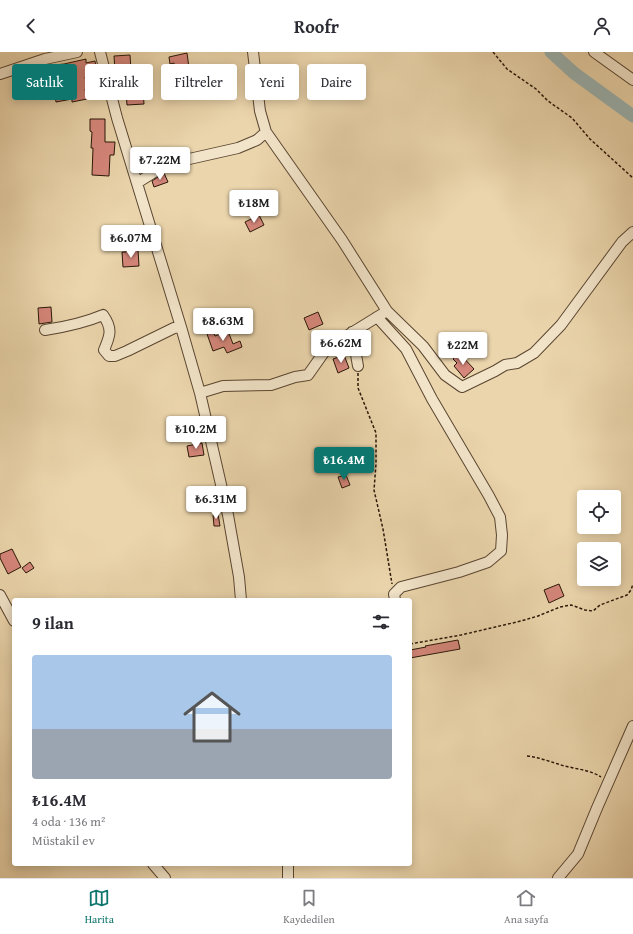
<!DOCTYPE html>
<html lang="tr">
<meta charset="utf-8">
<style>
body{margin:0;font-family:"Gentium Book Plus",serif;background:#f7f7f7;color:#2b2b33;height:100vh;display:flex;flex-direction:column;font-size:15px;white-space:nowrap}
*{box-sizing:border-box;margin:0}
p{font-size:13px;color:#7c7c81}
.icon{flex:none;width:22px;height:22px;fill:none;stroke:currentColor;stroke-width:2;stroke-linecap:round;stroke-linejoin:round}
.map{position:relative;flex:1;overflow:hidden}
.panel{position:absolute;left:12px;top:546px;width:400px;height:268px;display:flex;flex-direction:column;background:#fff;border-radius:4px;box-shadow:0 2px 10px #0003}
.panel>*{flex:none}
.top-card{position:absolute;left:12px;top:12px;width:400px;height:36px;display:flex;gap:8px}
.fabs{position:absolute;left:577px;top:438px;display:grid;gap:8px}
.fabs a{display:grid;place-items:center;width:44px;height:44px;border-radius:4px;background:#fff;box-shadow:0 2px 10px #0003;font-size:20px}
.price{position:absolute;translate:-50% -34px;padding:0 9px;border-radius:4px;background:#fff;color:#222;font-size:13px;line-height:26px;filter:drop-shadow(0 1px 2px #0008)}
.price::after{content:'';position:absolute;left:50%;top:24px;width:12px;height:9px;margin-left:-6px;background:inherit;clip-path:polygon(0 0,100% 0,50% 100%)}
.price.current{background:#0f766e;color:#fff}
ul{padding:0;list-style:none}
li{display:grid;align-content:center;gap:8px;height:212px;padding:0 20px}
li+li{border-top:1px solid #e1e1e2}
li span{display:grid;place-items:center;height:124px;border-radius:4px;color:#555}
li>.icon{margin-inline-start:auto}
span .icon{width:72px;height:72px;fill:#fffc;stroke-width:1}
li b{font-size:17px}
h2{display:flex;justify-content:space-between;align-items:center;height:48px;padding:0 20px;font-size:17px}
.chip{padding:0 14px;border-radius:4px;background:#fff;box-shadow:0 2px 10px #0003;font-size:14px;line-height:36px}
.chip.current{background:#0f766e;color:#fff}
header{display:flex;justify-content:space-between;align-items:center;height:52px;padding:0 20px;background:#fff;font-size:18px;font-weight:700}
.menu{display:flex;justify-content:space-around;align-items:center;height:56px;border-top:1px solid #e1e1e2;background:#fff;font-size:11px;color:#7c7c81}
.menu a{display:grid;justify-items:center;gap:2px}
.menu .current{color:#0f766e}
.map>svg:first-child{display:block}
.lines{fill:none;stroke-linecap:round;stroke-linejoin:round}
.river{stroke:#9cb6b4;stroke-width:13}
.building{fill:#d6877b;stroke:#291708}
.minor-casing{stroke:#5a4631;stroke-width:12}
.path{stroke:#291708;stroke-width:1.5;stroke-dasharray:3 2;stroke-linecap:butt}
.minor{stroke:#f2e4c9;stroke-width:10}
</style>
<header><svg class="icon" aria-label="back" viewBox="0 0 24 24"><path d="M15 5l-7 7 7 7"/></svg>Roofr<svg class="icon" aria-label="person" viewBox="0 0 24 24"><circle cx="12" cy="8" r="4"/><path d="M4 21q1-7 8-7t8 7"/></svg></header>
<div class="map">
<svg width="633" height="826" viewBox="0 0 633 826">
<rect width="100%" height="100%" fill="#ebd5ac"/>
<filter id="stains"><feTurbulence type="fractalNoise" baseFrequency=".005" numOctaves="4"/><feColorMatrix values="0 0 0 0 .2 0 0 0 0 .09 0 0 0 0 .02 0 0 0 .5 -.17"/></filter>
<radialGradient id="worn" r=".72"><stop offset=".6" stop-color="#630" stop-opacity="0"/><stop offset="1" stop-color="#630" stop-opacity=".3"/></radialGradient>
<g class="lines">
<path class="river" d="M551,0L574,21L633,64"/>
</g>
<path class="building" d="M187,1L189,16L179,17V16H175L174,11L170,12L169,5Z
M130,3L131,18L115,19L114,4Z
M86,7V11L95,9L97,21L88,22V25H85L88,37H85L87,47L72,50V47L56,50L53,32L42,33L41,15L44,14L64,12Z
M143,39L144,52L127,53L126,40Z
M90,67H105V90H115L114,103H110L109,124L92,123L93,96H91L92,80L90,79Z
M164,121L168,130L154,135L152,129Z
M259,163L264,173L250,180L245,170Z
M138,198L139,214L123,215L122,200H126V199Z
M51,255L52,270L39,272L38,256Z
M318,260L323,272L309,278L304,266Z
M213,279L215,284L228,279L233,292L240,289L242,295L227,301L224,295L213,299L207,282Z
M459,301L474,317L464,326L454,314L457,311L453,307Z
M344,303L349,316L338,321L333,307Z
M202,391L204,403L189,405L187,394Z
M346,423L350,433L342,436L338,425Z
M218,462L220,474H214L213,463Z
M12,497L21,515L8,522L0,506V502Z
M30,510L34,516L26,521L22,516Z
M559,532L564,544L549,551L544,538Z
M458,588L460,597L410,606V598L426,595L425,594Z"/>
<g class="lines">
<defs>
<path id="minor" d="M100,0L117,66L181,275L200,341L228,463L239,525L241,548
M253,0L260,59L266,80L342,188L387,259
M594,0L633,28
M0,22L45,7L77,0
M137,131L167,112L238,96L257,88L266,80
M377,265L406,297L432,347L489,444L500,465L502,483L501,499L488,510L459,520L401,535L394,542L395,548
M45,278C65,275 84,271 103,263C113,277 110,284 104,298L109,304H115L127,299L174,276L181,275
M352,280L358,314
M200,341L223,334L271,333L295,325L308,323L327,296L387,259L423,294L445,323L462,335L495,319L505,313L517,311L534,301L561,273L622,190L633,180
M0,543L14,569
M153,812L165,826
M288,826V812
M558,826L578,802L597,756L633,674"/>
</defs>
<use href="#minor" class="minor-casing"/>
<path class="path" d="M493,0L507,17L536,37L548,49L572,66L590,87L633,126
M358,321V336L376,381V412L374,438L383,477L392,532
M410,592L461,583L521,569L538,564L560,555L571,553L585,558L593,559L600,553L627,543L631,538L633,532
M527,704C538,705 548,709 558,712C572,717 589,717 601,725"/>
<use href="#minor" class="minor"/>
</g>
<rect width="100%" height="100%" filter="url(#stains)"/>
<rect width="100%" height="100%" fill="url(#worn)"/>
</svg>
<div class="fabs">
<a><svg class="icon" aria-label="locate" viewBox="0 0 24 24"><circle cx="12" cy="12" r="6"/><path d="M12 2v4M12 18v4M2 12h4M18 12h4"/></svg></a>
<a><svg class="icon" aria-label="layers" viewBox="0 0 24 24"><path d="M12 4l9 5-9 5-9-5zM3 14l9 5 9-5"/></svg></a>
</div>
<b class="price" style="left:160px;top:129px">₺7.22M</b>
<b class="price" style="left:254px;top:172px">₺18M</b>
<b class="price" style="left:131px;top:207px">₺6.07M</b>
<b class="price" style="left:223px;top:290px">₺8.63M</b>
<b class="price" style="left:341px;top:312px">₺6.62M</b>
<b class="price" style="left:463px;top:314px">₺22M</b>
<b class="price" style="left:196px;top:398px">₺10.2M</b>
<b class="price current" style="left:344px;top:429px">₺16.4M</b>
<b class="price" style="left:216px;top:468px">₺6.31M</b>
<div class="top-card">
<a class="chip current">Satılık</a>
<a class="chip">Kiralık</a>
<a class="chip">Filtreler</a>
<a class="chip">Yeni</a>
<a class="chip">Daire</a>
</div>
<section class="panel">
<h2>9 ilan<svg class="icon" aria-label="filters" viewBox="0 0 24 24"><path d="M4 7h16M4 17h16"/><circle cx="9" cy="7" r="2"/><circle cx="15" cy="17" r="2"/></svg></h2>
<ul>
<li><span style="background:linear-gradient(#a9c7e8 60%,#9aa5b1 0)"><svg class="icon" aria-label="home" viewBox="0 0 24 24"><path d="M3 11l9-7 9 7M6 9v11h12V9"/></svg></span><div><b>₺16.4M</b><p>4 oda · 136 m²</p><p>Müstakil ev</p></div></li>
</ul>
</section>
</div>
<nav class="menu">
<a class="current"><svg class="icon" aria-label="map" viewBox="0 0 24 24"><path d="M3 6l6-2 6 2 6-2v14l-6 2-6-2-6 2zM9 4v14M15 6v14"/></svg>Harita</a>
<a><svg class="icon" aria-label="saved" viewBox="0 0 24 24"><path d="M7 4h10v16l-5-4-5 4z"/></svg>Kaydedilen</a>
<a><svg class="icon" aria-label="home" viewBox="0 0 24 24"><path d="M3 11l9-7 9 7M6 9v11h12V9"/></svg>Ana sayfa</a>
</nav>
